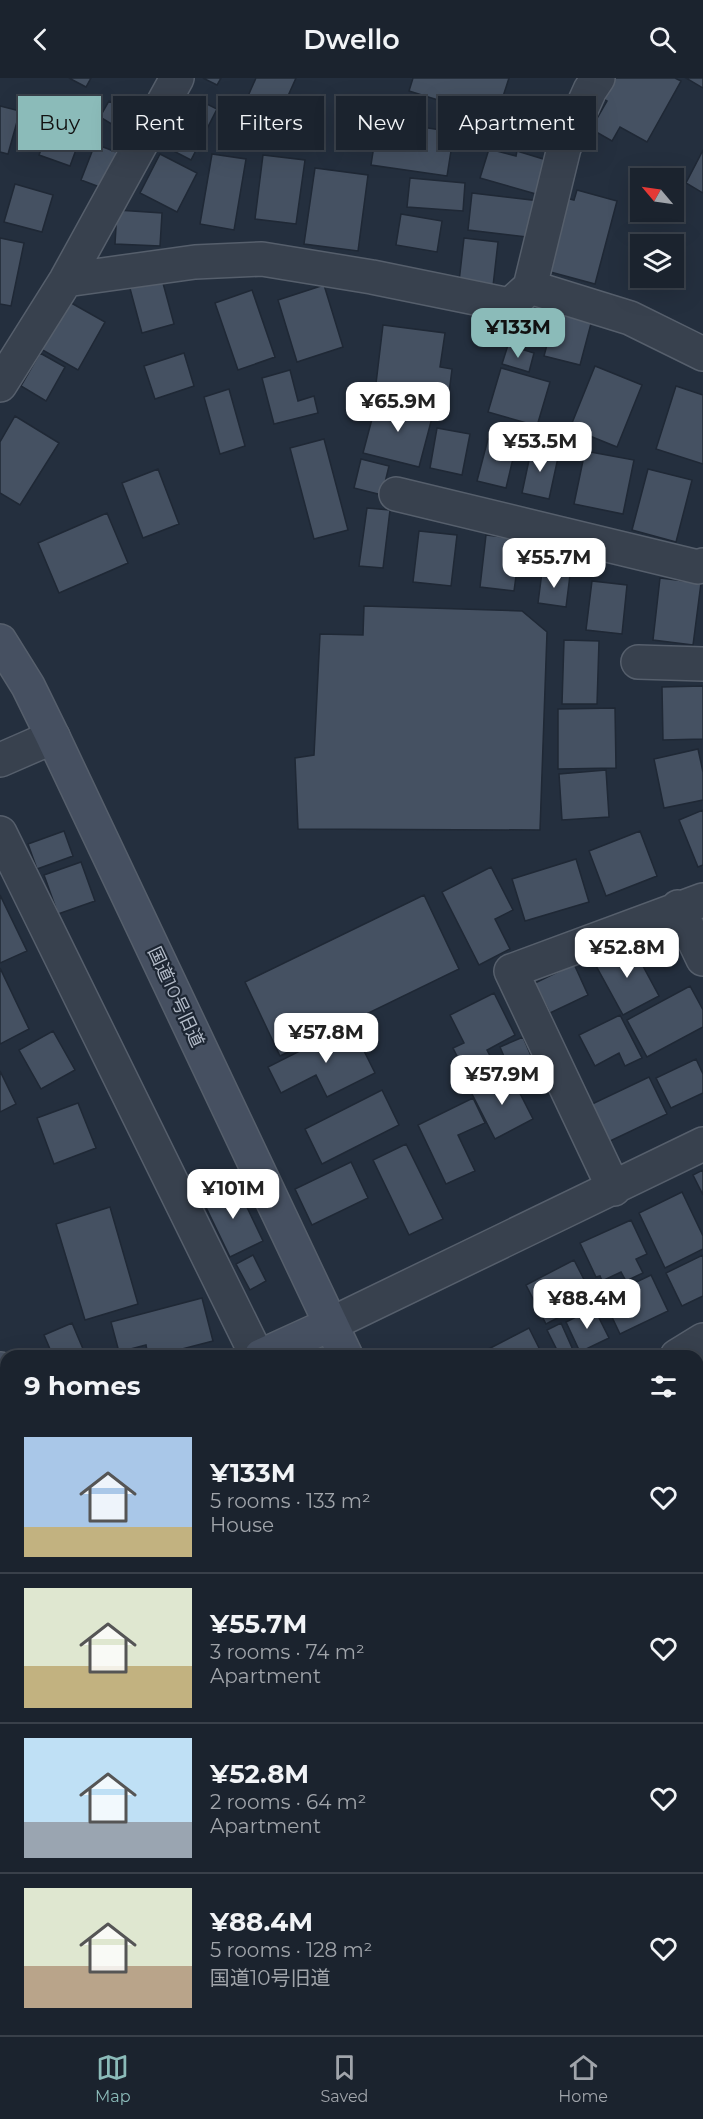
<!DOCTYPE html>
<meta charset="utf-8">
<style>
body{margin:0;font-family:Montserrat,"Noto Sans JP",sans-serif;background:#242b36;color:#f1f3f6;height:100vh;display:flex;flex-direction:column;font-size:22px;white-space:nowrap}
*{box-sizing:border-box;margin:0}
p{font-size:20px;color:#a0a4aa}
.icon{flex:none;width:33px;height:33px;fill:none;stroke:currentColor;stroke-width:2;stroke-linecap:round;stroke-linejoin:round}
.map{position:relative;flex:1;overflow:hidden}
.panel{position:absolute;left:0px;top:1272px;width:704px;height:686px;display:flex;flex-direction:column;background:#1b232e;border-radius:18px 18px 0 0;box-shadow:0 6px 24px #0002,0 0 0 2px #39404a}
.panel>*{flex:none}
.hud{position:absolute;left:18px;top:18px;width:668px;height:54px;display:flex;gap:12px}
.needle{width:39px;rotate:299deg}
.tools{position:absolute;left:630px;top:90px;display:grid;gap:12px}
.tools a{display:grid;place-items:center;width:54px;height:54px;border-radius:0px;background:#1b232e;box-shadow:0 6px 24px #0002,0 0 0 2px #39404a;font-size:30px}
.price{position:absolute;translate:-50% -51px;padding:0 14px;border-radius:12px;background:#fff;color:#222;font-size:20px;line-height:39px;filter:drop-shadow(0 2px 3px #0008)}
.price::after{content:'';position:absolute;left:50%;top:36px;width:18px;height:14px;margin-left:-9px;background:inherit;clip-path:polygon(0 0,100% 0,50% 100%)}
.price.current{background:#8bbbb9;color:#111}
ul{padding:0;list-style:none}
li{display:flex;align-items:center;gap:18px;height:150px;padding:0 24px}
li+li{border-top:2px solid #39404a}
li span{display:grid;place-items:center;flex:none;width:168px;height:120px;border-radius:0px;color:#555}
li>.icon{margin-inline-start:auto}
span .icon{width:72px;height:72px;fill:#fffc;stroke-width:1}
li b{font-size:26px}
h2{display:flex;justify-content:space-between;align-items:center;height:72px;padding:0 24px;font-size:26px}
.chip{padding:0 21px;border-radius:0px;background:#1b232e;box-shadow:0 6px 24px #0002,0 0 0 2px #39404a;font-size:21px;line-height:54px}
.chip.current{background:#8bbbb9;color:#111}
header{display:flex;justify-content:space-between;align-items:center;height:78px;padding:0 24px;background:#1b232e;font-size:27px;font-weight:600}
.tab-bar{display:flex;justify-content:space-around;align-items:center;height:84px;border-top:2px solid #39404a;background:#1b232e;font-size:16px;color:#a0a4aa}
.tab-bar a{display:grid;justify-items:center;gap:3px}
.tab-bar .current{color:#8bbbb9}
.map>svg:first-child{display:block}
.green{fill:#263c3f}
.building{fill:#455162;stroke:#1f2835;stroke-width:1.5}
.lines{fill:none;stroke-linecap:round;stroke-linejoin:round}
.street-casing{stroke:#565f6c;stroke-width:36}
.secondary-casing{stroke:#565f6c;stroke-width:36}
.path{stroke:#44595c;stroke-width:4;stroke-dasharray:4.5 4.5;stroke-linecap:butt}
.street{stroke:#38414e;stroke-width:33}
.secondary{stroke:#465061;stroke-width:33}
.labels{text-anchor:middle;dominant-baseline:central;stroke-width:4.5;stroke-linejoin:round;paint-order:stroke}
.street-label{font-size:18px;fill:#b4bcc9;stroke:#1d2633}
</style>
<header><svg class="icon" aria-label="back" viewBox="0 0 24 24"><path d="M15 5l-7 7 7 7"/></svg>Dwello<svg class="icon" aria-label="search" viewBox="0 0 24 24"><circle cx="10" cy="10" r="6"/><path d="M15 15l6 6"/></svg></header>
<div class="map">
<svg width="703" height="1957" viewBox="0 0 703 1957">
<rect width="100%" height="100%" fill="#242f3e"/>
<path class="green" d="M6,1578V1791L0,1771V1581Z"/>
<path class="building" d="M69,0H91L86,9Z
M203,0H221L217,7Z
M256,0H296L274,49L241,34Z
M413,0H509L496,40L409,13Z
M607,0H675L681,3L647,64L620,49L612,63L591,51L607,23L597,17Z
M686,0H703V10Z
M183,14L217,31L191,82L156,64Z
M62,17L92,28L70,88L39,77Z
M109,23L133,37L123,53L100,39Z
M0,28L20,33L8,76L0,74Z
M530,31L562,41L555,63L523,54Z
M397,35L423,39L421,49L454,54L447,98L371,87L378,42L396,45Z
M95,66L119,75L105,111L81,102Z
M489,71L516,78L517,73L553,84L543,118L480,100Z
M703,72V115L686,105Z
M160,76L197,95L177,134L140,115Z
M212,76L246,81L234,152L200,146Z
M263,77L305,82L296,146L255,141Z
M315,90L368,97L358,173L304,166Z
M410,100L465,105L463,133L407,129Z
M15,106L53,117L42,154L4,144Z
M577,112L617,123L595,206L543,192L562,119L574,122Z
M472,115L540,123L535,160L468,152Z
M117,132L162,135L160,168L115,166Z
M401,136L442,143L437,174L396,167Z
M0,160L24,165L11,228L0,226Z
M464,160L498,164L493,208L459,204Z
M160,194L174,246L142,255L128,203Z
M324,207L343,269L297,284L278,222Z
M252,212L275,279L238,292L215,225Z
M66,222L105,244L78,292L39,270Z
M557,229L593,238L580,287L544,278Z
M383,247L445,255L440,289L452,291L448,323L375,314Z
M508,267L534,275L529,294L502,286Z
M40,275L65,289L46,323L21,308Z
M184,275L194,308L155,321L144,288Z
M595,288L642,307L617,369L570,350Z
M501,290L550,304L537,348L488,334Z
M290,292L298,323L314,318L318,335L274,346L262,300Z
M676,308L703,317V386L656,371Z
M229,311L245,368L220,376L204,319Z
M377,322L433,336L419,389L363,375Z
M15,338L59,365L20,427L0,415V364Z
M437,350L470,356L462,397L430,390Z
M324,361L348,452L314,461L290,370Z
M488,361L516,368L506,410L477,403Z
M532,368L559,375L549,421L522,415Z
M585,373L634,382L623,436L574,426Z
M361,381L389,388L382,417L354,410Z
M158,391L179,446L143,460L122,405Z
M648,391L692,402L676,464L632,452Z
M367,430L390,432L383,490L359,488Z
M107,435L128,485L59,515L38,465Z
M419,453L457,457L451,508L413,504Z
M486,457L521,461L514,513L480,509Z
M542,494L570,497L566,529L538,525Z
M660,500L701,505L693,567L653,562Z
M592,503L627,507L622,556L586,552Z
M364,528L522,533L547,554L540,752L298,751L295,680L314,677L320,556L363,557Z
M564,562L599,563L597,626H562Z
M703,608V661L663,662L662,609Z
M615,630L616,690L558,691V631Z
M698,671L703,694V722L664,730L654,681Z
M606,692L609,739L562,742L559,696Z
M703,732V787L698,789L679,742Z
M64,753L73,778L37,791L28,766Z
M640,753L657,798L606,818L589,773Z
M576,781L589,824L525,843L512,801Z
M81,784L95,823L58,836L44,797Z
M491,789L513,832L495,841L510,871L479,887L442,814Z
M0,817L27,873L0,885Z
M424,817L459,891L280,978L245,904Z
M630,864L659,918L623,937L594,884Z
M574,886L588,917L550,935L535,905Z
M0,890L29,951L0,966Z
M690,908L703,932V949L647,979L627,942Z
M494,915L515,957L487,972L499,995L472,1008L453,970L464,965L450,937Z
M620,937L642,980L625,988L619,975L595,988L579,957Z
M351,947L375,995L327,1019L316,997L281,1015L268,989Z
M53,953L75,992L41,1011L19,972Z
M523,959L535,987L512,997L500,969Z
M696,981L703,996V1015L671,1030L656,1000Z
M0,993L16,1026L0,1034Z
M509,994L533,1041L495,1061L471,1014Z
M649,999L667,1036L608,1064L590,1027Z
M382,1012L399,1047L322,1086L305,1051Z
M473,1020L485,1045L458,1057L475,1093L446,1106L418,1047Z
M78,1025L96,1070L54,1086L37,1040Z
M406,1066L443,1141L409,1157L373,1082Z
M351,1084L368,1120L312,1147L295,1111Z
M703,1092V1117L693,1097Z
M235,1104L263,1163L230,1179L202,1121Z
M682,1114L703,1158V1171L665,1190L639,1135Z
M110,1129L138,1226L85,1242L56,1146Z
M631,1142L647,1176L636,1181L643,1195L626,1203L621,1194L602,1203L600,1198L596,1199L580,1165Z
M253,1177L266,1203L250,1212L236,1186Z
M703,1177V1218L682,1228L666,1195Z
M574,1182L594,1221L546,1246L526,1207Z
M651,1197L668,1233L620,1256L603,1220Z
M202,1220L213,1263L155,1278H148L146,1267L119,1274L111,1244Z
M594,1230L609,1260L580,1274L566,1244Z
M72,1245L86,1278H53L44,1257Z
M561,1245L573,1272L560,1278L547,1252Z
M529,1250L543,1278H475Z
M703,1505V1554L698,1557V1508Z
M698,1690L703,1701V1709L698,1712Z
M698,1926L703,1941V1949L698,1951Z
M65,1952H96L98,1957H67Z
M114,1952H165L149,1957H116Z
M219,1952H263L264,1957H221Z
M392,1952H475L477,1957H394Z
M578,1952H606L608,1957H580Z"/>
<g class="lines">
<defs>
<path id="street" d="M66,202L195,184L262,181L372,199L510,227L530,209L564,70L590,12L598,0
M530,209L630,240L703,276
M0,307L66,202L177,0
M396,416L698,489L703,487
M638,584L703,586
M0,682L53,659
M0,755L257,1278
M678,829L703,881
M614,1111L511,893L703,822
M331,1246L703,1066
M677,1278L703,1262
M0,1558L6,1555
M0,1856L6,1877
M28,1952L30,1957
M294,1952L296,1957
M551,1952L553,1957"/>
<path id="secondary" d="M0,563L28,608L53,659L346,1278
M261,1278L331,1246
M0,1291L6,1294
M637,1952L639,1957"/>
</defs>
<use href="#street" class="street-casing"/>
<use href="#secondary" class="secondary-casing"/>
<path class="path" d="M698,1664L703,1662"/>
<use href="#street" class="street"/>
<use href="#secondary" class="secondary"/>
</g>
<g class="labels">
<g class="street-label">
<text transform="translate(176 919) rotate(65)">国道10号旧道</text>
</g>
</g>
</svg>
<div class="tools">
<a><svg class="needle" viewBox="-14 -14 28 28"><path d="M0-13l5 13h-10z" fill="#e53935"/><path d="M0 13l5-13h-10z" fill="#a0a4aa"/></svg></a>
<a><svg class="icon" aria-label="layers" viewBox="0 0 24 24"><path d="M12 4l9 5-9 5-9-5zM3 14l9 5 9-5"/></svg></a>
</div>
<b class="price current" style="left:518px;top:281px">¥133M</b>
<b class="price" style="left:398px;top:355px">¥65.9M</b>
<b class="price" style="left:540px;top:395px">¥53.5M</b>
<b class="price" style="left:554px;top:511px">¥55.7M</b>
<b class="price" style="left:627px;top:901px">¥52.8M</b>
<b class="price" style="left:326px;top:986px">¥57.8M</b>
<b class="price" style="left:502px;top:1028px">¥57.9M</b>
<b class="price" style="left:233px;top:1142px">¥101M</b>
<b class="price" style="left:587px;top:1252px">¥88.4M</b>
<div class="hud">
<a class="chip current">Buy</a>
<a class="chip">Rent</a>
<a class="chip">Filters</a>
<a class="chip">New</a>
<a class="chip">Apartment</a>
</div>
<section class="panel">
<h2>9 homes<svg class="icon" aria-label="filters" viewBox="0 0 24 24"><path d="M4 7h16M4 17h16"/><circle cx="9" cy="7" r="2"/><circle cx="15" cy="17" r="2"/></svg></h2>
<ul>
<li><span style="background:linear-gradient(#a9c7e8 75%,#c2b280 0)"><svg class="icon" aria-label="home" viewBox="0 0 24 24"><path d="M3 11l9-7 9 7M6 9v11h12V9"/></svg></span><div><b>¥133M</b><p>5 rooms · 133 m²</p><p>House</p></div><svg class="icon" aria-label="heart" viewBox="0 0 24 24"><path d="M12 20l-8-8c-3-5 5-10 8-4 3-6 11-1 8 4z"/></svg></li>
<li><span style="background:linear-gradient(#dfe7d0 65%,#c2b280 0)"><svg class="icon" aria-label="home" viewBox="0 0 24 24"><path d="M3 11l9-7 9 7M6 9v11h12V9"/></svg></span><div><b>¥55.7M</b><p>3 rooms · 74 m²</p><p>Apartment</p></div><svg class="icon" aria-label="heart" viewBox="0 0 24 24"><path d="M12 20l-8-8c-3-5 5-10 8-4 3-6 11-1 8 4z"/></svg></li>
<li><span style="background:linear-gradient(#bfe0f5 70%,#9aa5b1 0)"><svg class="icon" aria-label="home" viewBox="0 0 24 24"><path d="M3 11l9-7 9 7M6 9v11h12V9"/></svg></span><div><b>¥52.8M</b><p>2 rooms · 64 m²</p><p>Apartment</p></div><svg class="icon" aria-label="heart" viewBox="0 0 24 24"><path d="M12 20l-8-8c-3-5 5-10 8-4 3-6 11-1 8 4z"/></svg></li>
<li><span style="background:linear-gradient(#dfe7d0 65%,#b9a48a 0)"><svg class="icon" aria-label="home" viewBox="0 0 24 24"><path d="M3 11l9-7 9 7M6 9v11h12V9"/></svg></span><div><b>¥88.4M</b><p>5 rooms · 128 m²</p><p>国道10号旧道</p></div><svg class="icon" aria-label="heart" viewBox="0 0 24 24"><path d="M12 20l-8-8c-3-5 5-10 8-4 3-6 11-1 8 4z"/></svg></li>
</ul>
</section>
</div>
<nav class="tab-bar">
<a class="current"><svg class="icon" aria-label="map" viewBox="0 0 24 24"><path d="M3 6l6-2 6 2 6-2v14l-6 2-6-2-6 2zM9 4v14M15 6v14"/></svg>Map</a>
<a><svg class="icon" aria-label="saved" viewBox="0 0 24 24"><path d="M7 4h10v16l-5-4-5 4z"/></svg>Saved</a>
<a><svg class="icon" aria-label="home" viewBox="0 0 24 24"><path d="M3 11l9-7 9 7M6 9v11h12V9"/></svg>Home</a>
</nav>
